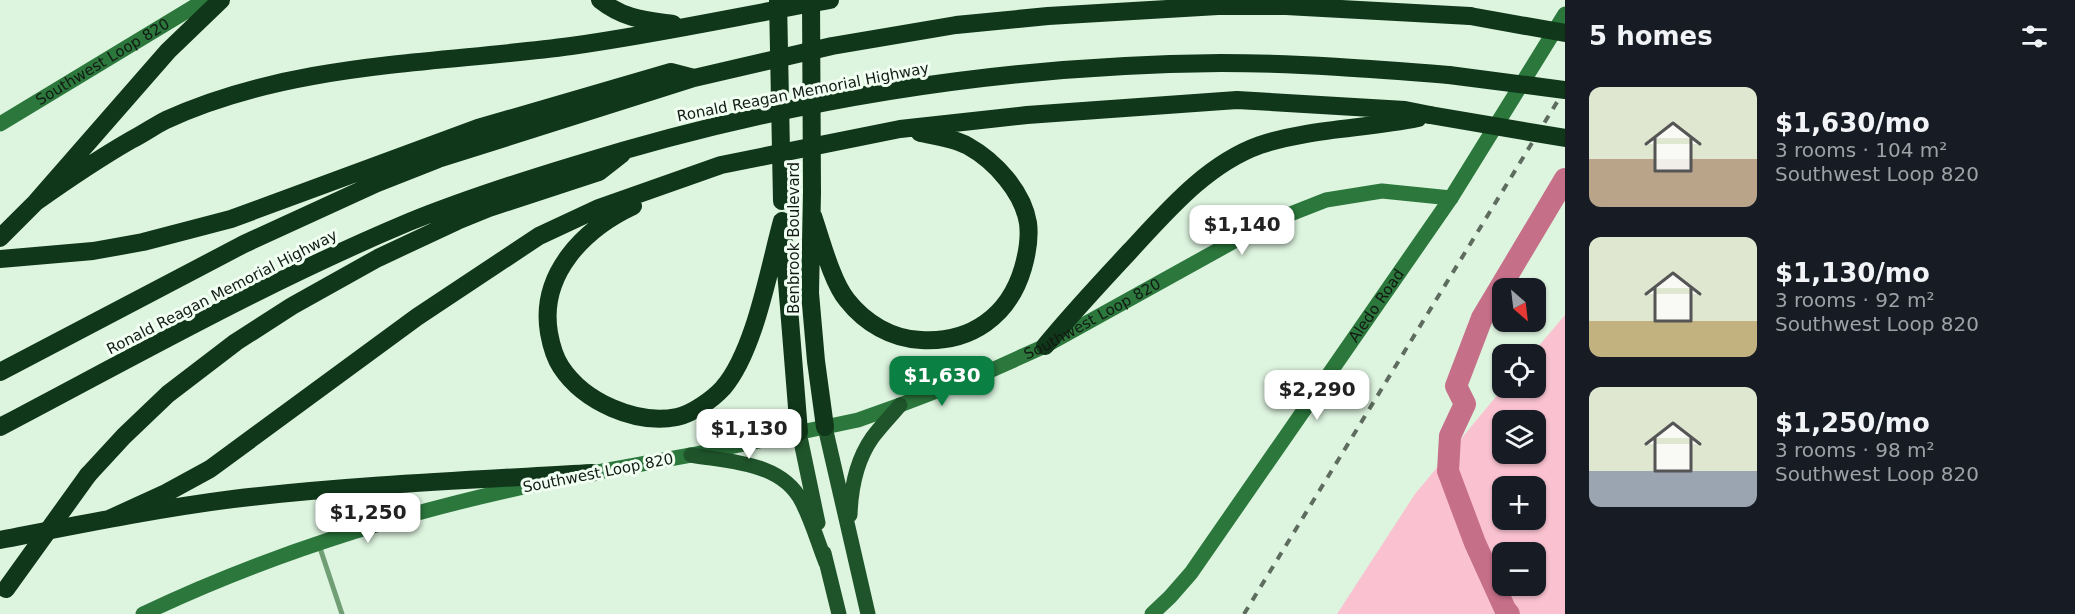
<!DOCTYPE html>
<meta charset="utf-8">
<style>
body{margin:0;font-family:"DejaVu Sans",sans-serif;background:#20242c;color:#f1f3f6;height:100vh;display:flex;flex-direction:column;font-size:22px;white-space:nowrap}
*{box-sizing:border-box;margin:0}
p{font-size:20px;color:#9ea1a6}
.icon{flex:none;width:33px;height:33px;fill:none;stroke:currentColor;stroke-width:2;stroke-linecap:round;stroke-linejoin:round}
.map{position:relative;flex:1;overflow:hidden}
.drawer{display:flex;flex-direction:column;background:#171b24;width:510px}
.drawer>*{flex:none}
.needle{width:39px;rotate:152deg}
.tools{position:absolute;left:1492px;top:278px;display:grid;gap:12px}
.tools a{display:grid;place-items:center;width:54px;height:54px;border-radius:12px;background:#171b24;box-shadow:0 2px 4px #0004;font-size:30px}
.price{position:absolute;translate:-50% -51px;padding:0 14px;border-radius:12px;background:#fff;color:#222;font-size:20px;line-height:39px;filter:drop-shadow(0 2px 3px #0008)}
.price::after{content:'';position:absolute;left:50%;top:36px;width:18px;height:14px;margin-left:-9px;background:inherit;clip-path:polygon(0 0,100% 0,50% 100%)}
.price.current{background:#0b8043;color:#fff}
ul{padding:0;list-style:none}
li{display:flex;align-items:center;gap:18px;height:150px;padding:0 24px}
li span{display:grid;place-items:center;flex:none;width:168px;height:120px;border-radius:12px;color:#555}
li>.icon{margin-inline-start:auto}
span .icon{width:72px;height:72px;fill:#fffc;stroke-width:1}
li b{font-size:26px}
h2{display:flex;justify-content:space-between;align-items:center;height:72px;padding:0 24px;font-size:26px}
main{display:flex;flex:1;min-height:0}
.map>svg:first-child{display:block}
.green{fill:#fac2d0;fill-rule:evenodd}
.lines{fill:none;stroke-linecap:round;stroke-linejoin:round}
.river{stroke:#c66f89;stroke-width:22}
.lane{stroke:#709f76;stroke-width:5}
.secondary{stroke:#2b773c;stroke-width:15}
.primary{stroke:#1f542a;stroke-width:15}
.highway{stroke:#103719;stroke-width:18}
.rail{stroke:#5e6c5f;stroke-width:4;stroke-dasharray:8 8;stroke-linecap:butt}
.highway-bridge{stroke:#103719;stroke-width:18}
.labels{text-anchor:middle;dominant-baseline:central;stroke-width:6;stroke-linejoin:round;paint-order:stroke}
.street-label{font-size:15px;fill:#121a13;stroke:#f1fff2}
</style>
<main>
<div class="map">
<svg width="1565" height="614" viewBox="0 0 1565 614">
<rect width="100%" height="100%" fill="#ddf4df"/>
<path class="green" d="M1565,315V614H1337L1415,494L1504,387H1536V354H1532ZM1503,420H1536V453H1503ZM1503,486H1536V519H1503ZM1503,552H1536V585H1503Z"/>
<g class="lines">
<path class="river" d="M1509,614L1505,609L1475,543L1448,471L1450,436L1465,404L1456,386L1482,318L1565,179"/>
<path class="lane" d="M319,545L342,614"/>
<g class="secondary">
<path id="s1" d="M0,124L205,0"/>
<path id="s2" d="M581,475L691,455L825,427L858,420L900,405L994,369L1045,346L1265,224L1326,200L1382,191L1451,198"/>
<path d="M143,614C273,552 410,510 552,481"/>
<path id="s3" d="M1152,614L1170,597L1191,573L1451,198L1565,14"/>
</g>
<path class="primary" d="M825,427L868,614
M799,432L818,523
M691,455C730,462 782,462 802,502C812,521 818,543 826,563
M850,515C851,487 856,461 872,438C881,426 891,416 900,405
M824,553L839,614"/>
<path class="highway" d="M600,0C624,19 644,20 673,24
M812,192L810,293L816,361L825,427
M36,202C67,180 98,159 131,140C143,134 154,126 166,120C292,62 436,64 571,46C658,34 744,15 830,0
M633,206C584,229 539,274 549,333C551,344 555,358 561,367C584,402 636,425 677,417C692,414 713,399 723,388C755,351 769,268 782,221
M813,216C821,239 832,282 847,300C865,323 892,339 921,340C971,343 1009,316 1023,268C1027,254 1030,238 1028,223C1023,192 995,161 968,146C953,138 936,136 920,133
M783,233L799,432
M0,238L36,202L168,51L221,0
M0,259L93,251L143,242L231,219L478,128L671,72L694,78
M1045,346C1072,313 1101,282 1130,251C1168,210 1207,164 1260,145C1311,128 1366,129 1418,118
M0,372L244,244L377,183L438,159L694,78L832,46L956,25L1048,16L1218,6H1286L1470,16
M0,427C135,356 268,281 409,222C463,200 519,182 575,165C784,100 1002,65 1221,63C1297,63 1374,69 1449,75
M88,475L124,436L168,394L236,342L292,306L378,258L457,221L489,208L599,172L622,154
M109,519L166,493L210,469L417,317L539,236L599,208L721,165L900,129L1027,115L1237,100L1405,110L1430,115
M0,540C77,525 155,509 233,499C352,485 472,480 592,473"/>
<path class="rail" d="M1244,614L1565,89"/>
<path class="highway-bridge" d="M778,0L782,201
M811,0L812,192
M1470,16L1565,33
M1449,75L1565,90
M1430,115L1565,138
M6,589L88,475"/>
</g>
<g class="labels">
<g class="street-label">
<text stroke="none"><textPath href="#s1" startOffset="120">Southwest Loop 820</textPath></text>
<text transform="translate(803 92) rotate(-11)">Ronald Reagan Memorial Highway</text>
<text transform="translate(794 238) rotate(-90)">Benbrook Boulevard</text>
<text transform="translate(222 292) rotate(-27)">Ronald Reagan Memorial Highway</text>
<text stroke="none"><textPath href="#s3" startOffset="382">Aledo Road</textPath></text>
<text stroke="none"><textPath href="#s2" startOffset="538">Southwest Loop 820</textPath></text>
<text transform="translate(598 473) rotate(-11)">Southwest Loop 820</text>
</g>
</g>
</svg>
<div class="tools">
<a><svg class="needle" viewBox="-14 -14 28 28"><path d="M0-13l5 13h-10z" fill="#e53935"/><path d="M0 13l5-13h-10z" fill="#9ea1a6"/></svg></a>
<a><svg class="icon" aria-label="locate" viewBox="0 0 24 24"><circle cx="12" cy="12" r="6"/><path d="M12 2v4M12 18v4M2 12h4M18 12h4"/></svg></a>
<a><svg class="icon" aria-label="layers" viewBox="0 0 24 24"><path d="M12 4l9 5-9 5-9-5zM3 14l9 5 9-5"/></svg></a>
<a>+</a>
<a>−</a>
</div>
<b class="price" style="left:1242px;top:256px">$1,140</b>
<b class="price current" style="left:942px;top:407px">$1,630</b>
<b class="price" style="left:1317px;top:421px">$2,290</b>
<b class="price" style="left:749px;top:460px">$1,130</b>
<b class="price" style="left:368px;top:544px">$1,250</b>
</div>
<section class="drawer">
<h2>5 homes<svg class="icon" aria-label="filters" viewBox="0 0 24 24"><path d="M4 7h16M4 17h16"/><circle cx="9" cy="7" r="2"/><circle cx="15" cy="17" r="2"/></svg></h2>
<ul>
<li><span style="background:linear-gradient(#dfe7d0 60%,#b9a48a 0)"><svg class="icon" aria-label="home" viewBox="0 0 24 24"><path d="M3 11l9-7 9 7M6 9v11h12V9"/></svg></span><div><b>$1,630/mo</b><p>3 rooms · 104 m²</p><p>Southwest Loop 820</p></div></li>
<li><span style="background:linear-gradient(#dfe7d0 70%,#c2b280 0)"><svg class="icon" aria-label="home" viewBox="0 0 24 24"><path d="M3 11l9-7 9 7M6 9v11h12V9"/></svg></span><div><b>$1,130/mo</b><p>3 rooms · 92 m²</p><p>Southwest Loop 820</p></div></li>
<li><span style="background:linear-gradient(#dfe7d0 70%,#9aa5b1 0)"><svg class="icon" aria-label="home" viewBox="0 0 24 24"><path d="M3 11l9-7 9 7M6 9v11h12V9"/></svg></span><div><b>$1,250/mo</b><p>3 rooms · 98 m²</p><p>Southwest Loop 820</p></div></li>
</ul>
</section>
</main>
